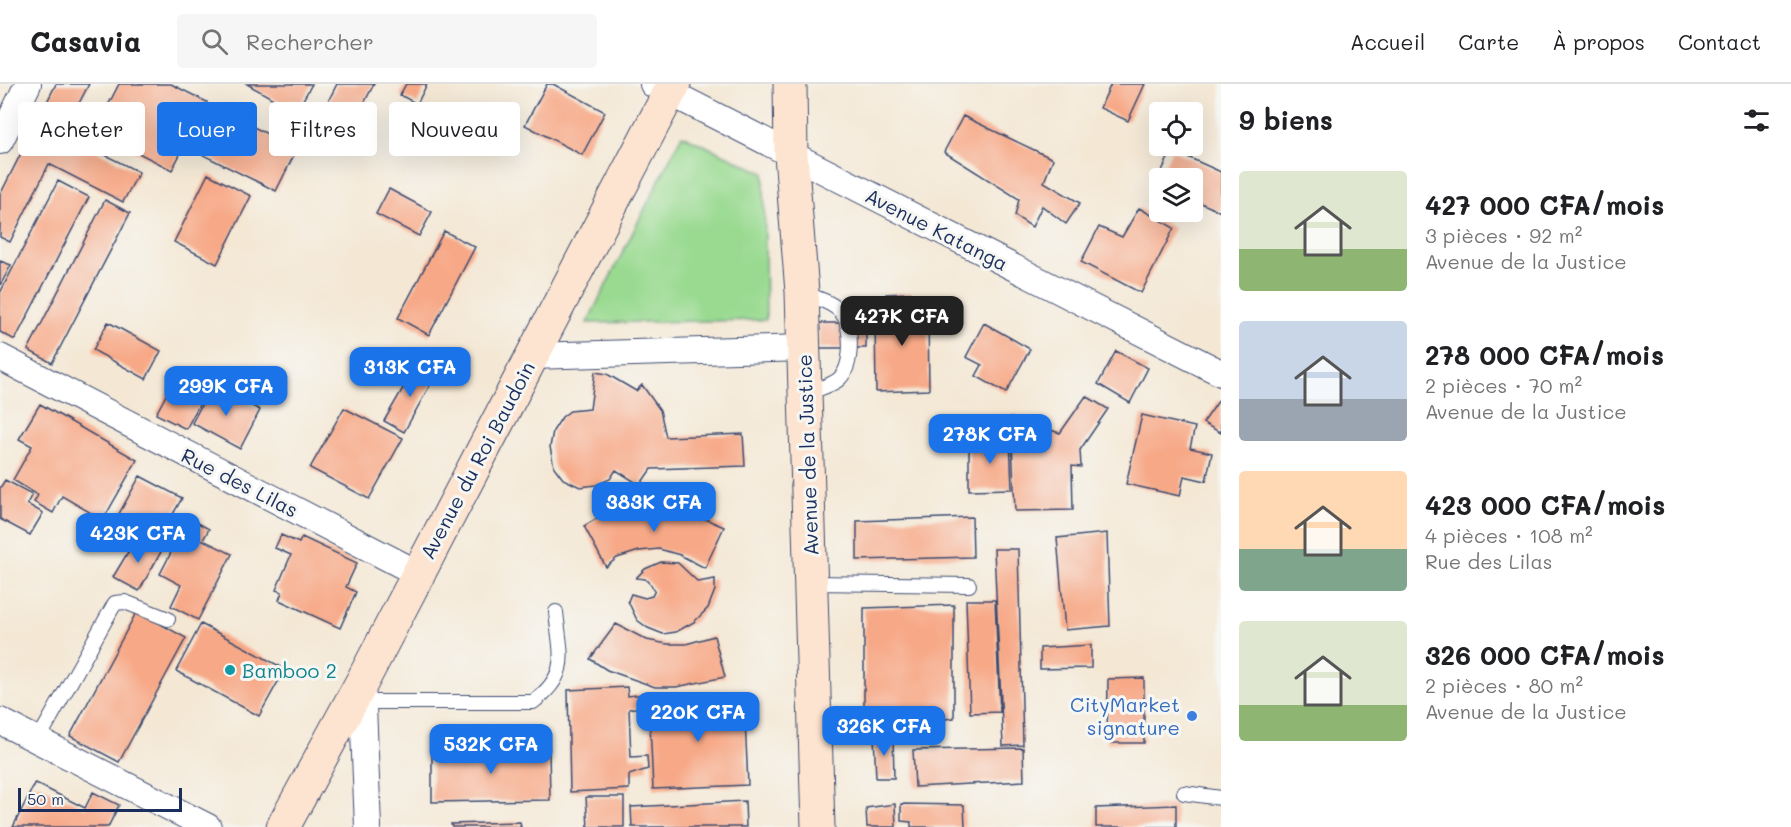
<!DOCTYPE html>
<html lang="fr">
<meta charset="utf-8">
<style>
body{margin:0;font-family:Mali,sans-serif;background:#f6f6f6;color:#202124;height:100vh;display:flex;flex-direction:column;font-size:22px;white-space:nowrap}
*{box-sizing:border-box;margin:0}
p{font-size:20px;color:#757577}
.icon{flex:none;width:33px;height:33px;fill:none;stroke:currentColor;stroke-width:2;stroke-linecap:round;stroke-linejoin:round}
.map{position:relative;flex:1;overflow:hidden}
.drawer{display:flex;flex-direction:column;background:#fff;width:570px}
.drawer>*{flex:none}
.banner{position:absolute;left:18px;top:18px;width:570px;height:54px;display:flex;gap:12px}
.fabs{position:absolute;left:1149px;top:18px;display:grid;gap:12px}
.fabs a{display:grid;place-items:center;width:54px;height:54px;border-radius:6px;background:#fff;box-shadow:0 6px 24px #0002;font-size:30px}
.scale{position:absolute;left:18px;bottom:15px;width:164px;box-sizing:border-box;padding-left:6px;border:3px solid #1b2f5e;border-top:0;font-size:16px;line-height:21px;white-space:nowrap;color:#1b2f5e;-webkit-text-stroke:4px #f6f6f2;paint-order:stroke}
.price{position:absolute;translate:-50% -51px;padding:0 14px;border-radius:12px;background:#1a73e8;color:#fff;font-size:20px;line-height:39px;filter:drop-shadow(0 2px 3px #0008)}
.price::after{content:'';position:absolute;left:50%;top:36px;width:18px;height:14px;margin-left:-9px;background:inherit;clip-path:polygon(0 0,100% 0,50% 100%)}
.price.on{background:#222;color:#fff}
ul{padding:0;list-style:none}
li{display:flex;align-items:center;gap:18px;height:150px;padding:0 18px}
li span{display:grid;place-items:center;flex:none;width:168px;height:120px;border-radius:6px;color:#555}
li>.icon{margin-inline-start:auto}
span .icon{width:72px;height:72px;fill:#fffc;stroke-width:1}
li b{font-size:26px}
h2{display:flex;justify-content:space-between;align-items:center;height:72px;padding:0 18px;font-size:26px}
.pill{padding:0 21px;border-radius:6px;background:#fff;box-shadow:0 6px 24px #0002;font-size:21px;line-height:54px}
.pill.on{background:#1a73e8;color:#fff}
header{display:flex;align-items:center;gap:36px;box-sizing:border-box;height:84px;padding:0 30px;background:#fff;border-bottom:2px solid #e0e0e0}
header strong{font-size:28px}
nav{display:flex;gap:33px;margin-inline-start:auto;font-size:21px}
.search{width:420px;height:54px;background:#f6f6f6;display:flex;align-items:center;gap:15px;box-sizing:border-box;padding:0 21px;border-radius:6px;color:#757577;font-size:22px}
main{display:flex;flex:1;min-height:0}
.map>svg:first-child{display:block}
.green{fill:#99da90;stroke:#5a8477;stroke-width:1.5}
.building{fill:#f7a987}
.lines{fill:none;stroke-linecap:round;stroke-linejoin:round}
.lane-casing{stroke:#3c4b70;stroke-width:16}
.street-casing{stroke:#3c4b70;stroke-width:28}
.secondary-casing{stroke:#3c4b70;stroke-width:35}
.lane{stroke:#fff;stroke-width:14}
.street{stroke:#fff;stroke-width:26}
.secondary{stroke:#fde4d0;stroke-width:33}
.culture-dot{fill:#0f9aa8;stroke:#f6f6f2;stroke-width:2}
.shop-dot{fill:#3f7fe0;stroke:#f6f6f2;stroke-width:2}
.labels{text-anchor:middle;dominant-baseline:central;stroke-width:6;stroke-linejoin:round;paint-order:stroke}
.street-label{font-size:20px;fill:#1b2f5e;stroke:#f6f6f2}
.culture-label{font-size:20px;fill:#0d838f;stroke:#f6f6f2;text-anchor:start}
.shop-label{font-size:20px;fill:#366cbe;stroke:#f6f6f2;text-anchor:end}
</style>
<header>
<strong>Casavia</strong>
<div class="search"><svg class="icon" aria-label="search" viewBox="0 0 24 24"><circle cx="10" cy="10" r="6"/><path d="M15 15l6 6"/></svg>Rechercher</div>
<nav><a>Accueil</a><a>Carte</a><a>À propos</a><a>Contact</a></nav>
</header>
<main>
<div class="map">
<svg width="1221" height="743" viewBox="0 0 1221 743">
<rect width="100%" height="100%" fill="#f6f6f2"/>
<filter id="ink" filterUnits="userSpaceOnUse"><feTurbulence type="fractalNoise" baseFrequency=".0167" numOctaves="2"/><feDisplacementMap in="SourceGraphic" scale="12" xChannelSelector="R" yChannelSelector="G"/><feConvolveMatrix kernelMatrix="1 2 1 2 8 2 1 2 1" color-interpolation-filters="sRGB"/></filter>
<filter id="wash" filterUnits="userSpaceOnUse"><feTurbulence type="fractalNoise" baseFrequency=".008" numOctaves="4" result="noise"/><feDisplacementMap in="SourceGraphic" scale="24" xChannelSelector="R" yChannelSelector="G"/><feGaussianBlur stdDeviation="1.35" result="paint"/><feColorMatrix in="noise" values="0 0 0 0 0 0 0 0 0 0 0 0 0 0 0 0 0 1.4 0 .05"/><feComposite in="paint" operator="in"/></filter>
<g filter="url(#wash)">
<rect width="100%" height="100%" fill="#f4e8d5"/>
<path class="green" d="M682,51L764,89L766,236L587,239Z"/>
<g id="blocks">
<path class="building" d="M56,0H89L63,50L139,88L123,118L49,80L10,158L0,153V111Z
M119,0H171L207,18L172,86L95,47Z
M247,0H312L296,28Z
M337,0H374L346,54L317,39Z
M406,0H427L417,20L400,11Z
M547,0H553L605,28L582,71L525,41Z
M1111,0H1145L1128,37L1100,24Z
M210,21L297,65L276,107L189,64Z
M963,32L1053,75L1044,98L1080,119L1066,140L1042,122L1032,143L1015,132L1019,115L944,68Z
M1172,66L1221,88V128L1192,115V94H1160V100L1156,99Z
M208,90L251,112L217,180L174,158Z
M58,97L89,113L15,256L0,248V209Z
M389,105L432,128L419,152L376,130Z
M105,116L130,129L52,279L28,266Z
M1139,124L1174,144L1141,209L1081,178L1099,143L1122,153Z
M444,147L475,163L429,251L398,234Z
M0,177L11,181L0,202Z
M911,209V230L928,229L929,306L876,308L875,234H886V210Z
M108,238L161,267L146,295L93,266Z
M819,239H866V264H818Z
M984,239L1030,265L1006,309L976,292L982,281L966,273Z
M1116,267L1148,284L1130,319L1098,300Z
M417,280L436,290L404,348L384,337Z
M180,285L210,300L186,345L156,330Z
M595,288L607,290L636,307L642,301L660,326L666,353L743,350L745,382L651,385L640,401L616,386L610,395L596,401L580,403L563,395L554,383L550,363L553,347L562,333L570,327L590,325Z
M212,301L260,326L240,365L192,339Z
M1086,312L1108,325L1080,366L1081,383L1072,382L1073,426L1015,427L1011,334L1060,349Z
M1219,316L1221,318V349L1203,339Z
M40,320L137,376L103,436L62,412L53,429L34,418L38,411L13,396L32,362L19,355Z
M344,324L403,354L369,415L310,384Z
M1142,331L1195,343L1190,364L1212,369L1206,397L1184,392L1180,412L1126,400Z
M1010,355L1012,405L969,406V357Z
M140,392L182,414L158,457L115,437Z
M5,396L32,410L27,420L43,429L30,451L0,435V404Z
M648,421H663L682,425L724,443L705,484L680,471L659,465L639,467L617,474L606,483L584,442L604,430Z
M972,433L973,473L857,476V437Z
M189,434L209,445L203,456L232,470L198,536L171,522L181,501L160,490Z
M1107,449L1110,542L1065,546L1057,454Z
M281,451L299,459L302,453L357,479L346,503L356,508L340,544L279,516L282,508L276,506L291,471L275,464Z
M137,453L162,466L139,507L113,493Z
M994,465H1018L1023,661L1003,662Z
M661,478L678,479L698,498L715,495V506L708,524L694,538L676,548L663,550L648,544L637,536L628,517L631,510L645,514L652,512L655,506L650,500L645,495L636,494L645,485Z
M966,516H995L1000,628L970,629Z
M954,521V634L864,643V524Z
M137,527L186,554L119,678L70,652Z
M201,540L285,585L259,632L176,587Z
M616,540L647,556L667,560H686L714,552L725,593L676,603H655L607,586L590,575Z
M1091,561V584L1040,585V564Z
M1144,594V659H1107L1108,595Z
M627,603L628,612L645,610L646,622L629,625L631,673L647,672L648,685L629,691V705L570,708L568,606Z
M744,613L748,701L653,705L649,617Z
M893,651L894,694H876L874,652Z
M549,664L550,716L432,718V666Z
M1023,664L1024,697L915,703L913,666Z
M35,699L85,724L93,708L119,721L108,743H13Z
M586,713H624V743H588Z
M745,717L746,743H632L631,723Z
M895,720L896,743H867L866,724Z
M901,720L964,721L965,743H911V738L901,737Z
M1176,721V743H1096V724Z
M520,738L521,743H452L451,740Z"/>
</g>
</g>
<g filter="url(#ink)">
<use href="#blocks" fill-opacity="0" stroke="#3c4b70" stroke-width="1.5"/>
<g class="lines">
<defs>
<path id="lane" d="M804,209C816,214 832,218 841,228C853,241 853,281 840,294C834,301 816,305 807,309
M811,499L969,501
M363,618H533C571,590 560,570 556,528
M38,656L115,519L125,518L168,535
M1184,709L1221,714"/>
<path id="street" d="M653,0L1221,289
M0,57L28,0
M531,272L804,264
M0,273L417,489
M362,598L368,743
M0,637L208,743"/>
<path id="secondary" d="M790,0L791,71L802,208L818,743
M283,743L362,598L674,0"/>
</defs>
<use href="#lane" class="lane-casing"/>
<use href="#street" class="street-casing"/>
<use href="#secondary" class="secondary-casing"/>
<use href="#lane" class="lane"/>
<use href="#street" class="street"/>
<use href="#secondary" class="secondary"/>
</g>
</g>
<circle class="culture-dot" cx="230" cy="586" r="6"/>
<circle class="shop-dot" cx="1192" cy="632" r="6"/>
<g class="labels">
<g class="street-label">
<text transform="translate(937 145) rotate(27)">Avenue Katanga</text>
<text transform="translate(807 371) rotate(-92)">Avenue de la Justice</text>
<text transform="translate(477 376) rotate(-62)">Avenue du Roi Baudoin</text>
<text transform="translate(240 398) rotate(27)">Rue des Lilas</text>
</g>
<g class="culture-label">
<text x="242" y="586">Bamboo 2</text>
</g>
<g class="shop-label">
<text x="1180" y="620">CityMarket<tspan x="1180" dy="23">signature</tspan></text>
</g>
</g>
</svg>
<div class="fabs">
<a><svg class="icon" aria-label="locate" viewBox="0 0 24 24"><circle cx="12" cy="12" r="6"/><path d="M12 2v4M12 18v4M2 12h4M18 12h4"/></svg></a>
<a><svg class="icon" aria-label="layers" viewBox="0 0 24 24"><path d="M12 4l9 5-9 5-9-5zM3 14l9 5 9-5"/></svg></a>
</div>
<div class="scale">50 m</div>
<b class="price on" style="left:902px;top:263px">427K CFA</b>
<b class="price" style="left:410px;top:314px">313K CFA</b>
<b class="price" style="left:226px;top:333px">299K CFA</b>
<b class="price" style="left:990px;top:381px">278K CFA</b>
<b class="price" style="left:654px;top:449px">383K CFA</b>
<b class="price" style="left:138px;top:480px">423K CFA</b>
<b class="price" style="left:698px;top:659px">220K CFA</b>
<b class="price" style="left:884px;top:673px">326K CFA</b>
<b class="price" style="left:491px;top:691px">532K CFA</b>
<div class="banner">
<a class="pill">Acheter</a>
<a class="pill on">Louer</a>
<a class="pill">Filtres</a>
<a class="pill">Nouveau</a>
</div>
</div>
<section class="drawer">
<h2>9 biens<svg class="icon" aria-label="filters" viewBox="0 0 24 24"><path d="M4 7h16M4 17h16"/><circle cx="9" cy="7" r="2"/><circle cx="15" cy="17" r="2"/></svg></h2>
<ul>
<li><span style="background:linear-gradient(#dfe7d0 65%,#8fb573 0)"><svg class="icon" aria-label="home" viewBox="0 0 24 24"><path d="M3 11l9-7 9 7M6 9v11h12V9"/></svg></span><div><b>427 000 CFA/mois</b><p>3 pièces · 92 m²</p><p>Avenue de la Justice</p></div></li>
<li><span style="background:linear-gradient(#c9d6e8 65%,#9aa5b1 0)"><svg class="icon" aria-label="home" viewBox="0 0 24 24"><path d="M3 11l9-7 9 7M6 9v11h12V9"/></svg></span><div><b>278 000 CFA/mois</b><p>2 pièces · 70 m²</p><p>Avenue de la Justice</p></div></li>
<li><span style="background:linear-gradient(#ffd9b3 65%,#7fa58c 0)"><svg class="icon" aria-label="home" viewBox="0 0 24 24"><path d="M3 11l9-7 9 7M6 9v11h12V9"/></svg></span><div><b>423 000 CFA/mois</b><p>4 pièces · 108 m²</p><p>Rue des Lilas</p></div></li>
<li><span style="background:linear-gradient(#dfe7d0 70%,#8fb573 0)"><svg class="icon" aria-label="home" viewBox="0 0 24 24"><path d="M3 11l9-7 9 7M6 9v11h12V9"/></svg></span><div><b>326 000 CFA/mois</b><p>2 pièces · 80 m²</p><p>Avenue de la Justice</p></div></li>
</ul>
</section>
</main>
